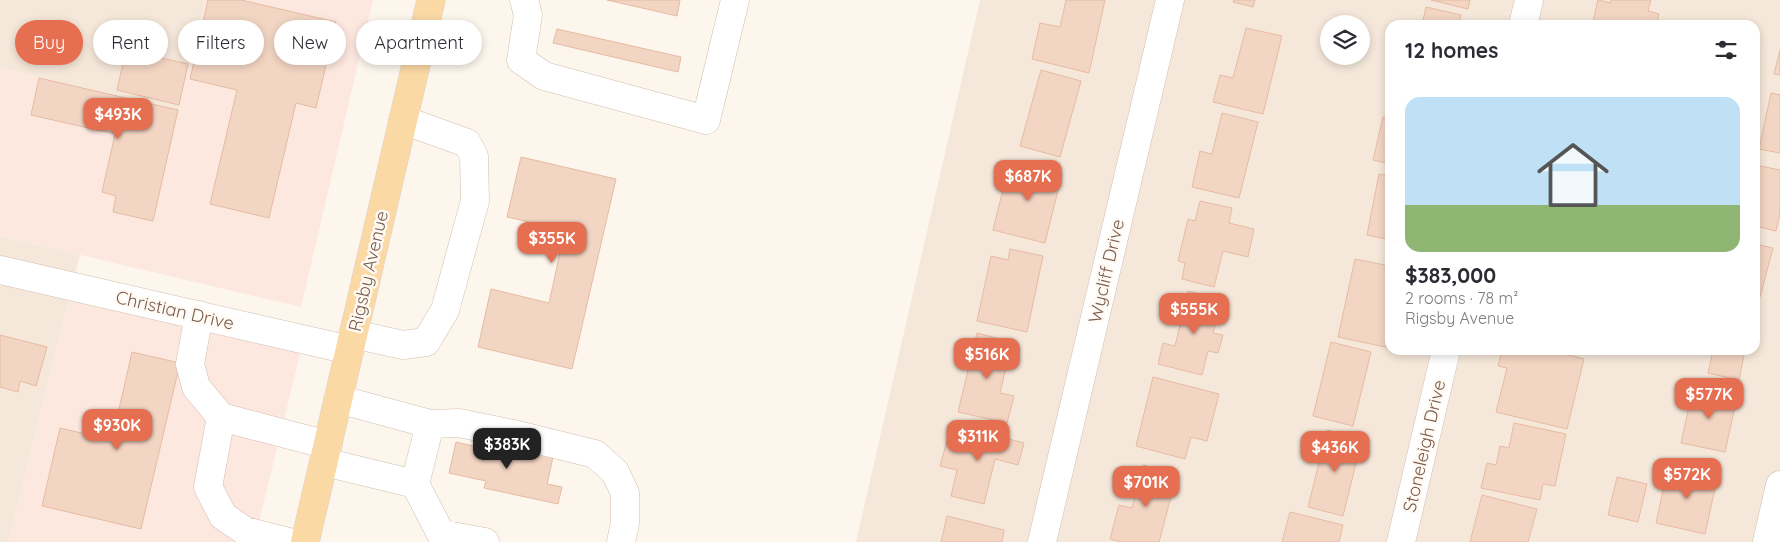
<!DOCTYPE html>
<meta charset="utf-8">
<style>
body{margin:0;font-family:Quicksand,sans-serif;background:#f7f7f7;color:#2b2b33;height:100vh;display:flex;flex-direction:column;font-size:19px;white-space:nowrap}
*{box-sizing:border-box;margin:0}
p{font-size:16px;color:#7c7c81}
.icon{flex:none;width:28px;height:28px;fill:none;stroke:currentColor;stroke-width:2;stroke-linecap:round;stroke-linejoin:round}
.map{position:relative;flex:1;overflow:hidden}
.side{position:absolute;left:1385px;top:20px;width:375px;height:335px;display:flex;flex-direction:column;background:#fff;border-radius:15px;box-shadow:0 2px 8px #0003}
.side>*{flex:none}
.banner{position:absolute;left:15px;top:20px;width:475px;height:45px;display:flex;gap:10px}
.buttons{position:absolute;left:1320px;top:15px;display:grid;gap:10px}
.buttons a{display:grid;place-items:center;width:50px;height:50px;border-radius:50%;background:#fff;box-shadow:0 2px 8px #0003;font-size:25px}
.price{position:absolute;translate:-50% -42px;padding:0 11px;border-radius:10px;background:#e76f51;color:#fff;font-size:16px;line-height:32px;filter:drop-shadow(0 1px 2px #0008)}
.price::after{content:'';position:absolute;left:50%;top:30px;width:15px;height:11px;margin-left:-8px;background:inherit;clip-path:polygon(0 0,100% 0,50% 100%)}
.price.active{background:#222;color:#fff}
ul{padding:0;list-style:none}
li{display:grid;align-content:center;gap:10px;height:265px;padding:0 20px}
li span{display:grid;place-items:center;height:155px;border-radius:15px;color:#555}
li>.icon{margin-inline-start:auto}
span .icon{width:90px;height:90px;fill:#fffc;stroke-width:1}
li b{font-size:21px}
h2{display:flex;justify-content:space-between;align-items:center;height:60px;padding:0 20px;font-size:21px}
.chip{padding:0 18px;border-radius:22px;background:#fff;box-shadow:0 2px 8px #0003;font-size:18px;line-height:45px}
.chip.active{background:#e76f51;color:#fff}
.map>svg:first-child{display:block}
.residential{fill:#f5e8da;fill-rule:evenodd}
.commercial{fill:#fde8e0}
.building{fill:#f3d5c3;stroke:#e6bba3}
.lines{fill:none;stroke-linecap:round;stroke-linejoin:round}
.minor-casing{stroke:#d1beb0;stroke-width:29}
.major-casing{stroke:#dad1cd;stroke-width:29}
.minor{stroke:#fff;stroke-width:28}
.major{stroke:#fbd9a5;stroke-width:28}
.labels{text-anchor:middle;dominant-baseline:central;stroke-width:5;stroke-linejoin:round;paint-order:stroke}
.street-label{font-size:18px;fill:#7a5c4d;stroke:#fffaf3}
</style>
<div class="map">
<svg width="1780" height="542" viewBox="0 0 1780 542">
<rect width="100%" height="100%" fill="#fdf6ec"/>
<path class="residential" d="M0,0H205L179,110L0,68Z
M980,0H1780V542H856ZM1329,24H1361V56H1329ZM1390,25H1755V350H1390Z
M0,236L80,255L9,542H0Z"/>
<path class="commercial" d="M205,0H373L301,307L0,236V68L179,110Z
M69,300L301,350L254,542H9Z"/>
<path class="building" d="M208,0H241L336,22L316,108L296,103L269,218L210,204L237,90L190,79Z
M607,0H680L677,16Z
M1066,0H1105L1089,73L1032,59L1040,23L1060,27Z
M1234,0H1255L1253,7L1233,2Z
M1431,0H1470L1468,9Z
M1598,0L1611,3V0H1651L1648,11L1659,14L1656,25H1592Z
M1426,7L1461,15L1458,25H1422Z
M1246,28L1282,36L1263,114L1213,102L1220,75L1233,78Z
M557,29L681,57L678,72L553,43Z
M126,50L188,64L179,105L117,90Z
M1780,50V75L1774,74Z
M1041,70L1081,81L1060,157L1020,146Z
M39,78L178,110L153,221L113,212L116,196L102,192L115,134L31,115Z
M1771,93L1780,95V153L1759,149Z
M1222,113L1258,122L1239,198L1192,187L1200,151L1212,154Z
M1383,117L1390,118V164L1373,160Z
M521,157L616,179L572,369L478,347L491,289L549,303L565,230L507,217Z
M1010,161L1062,174L1045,243L993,230Z
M1756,165L1780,170V213L1776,231L1755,226V171Z
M1379,174L1390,176V240L1367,235Z
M1200,201L1232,208L1229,223L1254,229L1248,257L1223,251L1214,287L1182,279L1185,263L1178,261L1188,219L1195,221Z
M1755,244L1773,248L1760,297L1755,296Z
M1010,249L1043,256L1027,332L977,321L991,256L1008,260Z
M1355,259L1390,266V348L1338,337Z
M1188,291L1222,299L1213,333L1223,335L1218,353L1208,351L1202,375L1158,364L1163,343L1175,346Z
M977,333L1012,342L1000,393L1014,396L1007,423L958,412Z
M0,335L47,347L36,386L20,381L18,392L0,387Z
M1331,342L1371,352L1353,426L1313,416Z
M1502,350H1549L1584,359L1567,429L1496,412L1507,368L1498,366Z
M1713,350H1745L1739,380L1708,373Z
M132,352L180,363L141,529L42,506L60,428L112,440Z
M1153,377L1219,394L1207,441L1191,437L1185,459L1136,446Z
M1693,388L1737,397L1725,452L1681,443Z
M1514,423L1566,434L1555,486L1543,484L1540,500L1481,488L1487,463L1496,465L1500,446L1509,448Z
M966,428L1024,443L1018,465L995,459L984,504L951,496L957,470L940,466L947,441L962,445Z
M1327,430L1362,439L1343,516L1308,507Z
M483,441L553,457L547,484L562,487L558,504L484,488L486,481L449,473L456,442L482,448Z
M1143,465L1177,474L1159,542H1121L1110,539L1119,505L1132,508Z
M1668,468L1689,472L1690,469L1718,475L1705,534L1656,523Z
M1617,477L1647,484L1638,522L1608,515Z
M1482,495L1537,509L1528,542H1470Z
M1290,512L1343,525L1339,542H1282Z
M947,516L1004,530L1002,542H941Z"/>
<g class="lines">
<defs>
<path id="minor" d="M524,0L528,15L521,60L544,76L706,120L735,0
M1523,25L1529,0
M0,270L350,350
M199,315L190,364L196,387L221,417L208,487L223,516L245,531L289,542
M353,334L403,345L426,342L445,310L475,201L474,156L467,143L403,120
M338,399L430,424L459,423L518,435L595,454L615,472L625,493V523L621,542
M221,417L328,445
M324,462L415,484L441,534L485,542
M415,484L430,424
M1042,542L1170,0
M1401,542L1446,350
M1767,542L1780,485"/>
<path id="major" d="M305,542L431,0"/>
</defs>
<use href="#minor" class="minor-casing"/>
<use href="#major" class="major-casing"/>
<use href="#minor" class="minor"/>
<use href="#major" class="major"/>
</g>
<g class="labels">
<g class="street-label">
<text transform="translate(368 271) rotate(-77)">Rigsby Avenue</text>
<text transform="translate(1106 271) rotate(-77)">Wycliff Drive</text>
<text transform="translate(175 310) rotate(13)">Christian Drive</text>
<text transform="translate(1424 446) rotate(-77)">Stoneleigh Drive</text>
</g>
</g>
</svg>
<div class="buttons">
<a><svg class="icon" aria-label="layers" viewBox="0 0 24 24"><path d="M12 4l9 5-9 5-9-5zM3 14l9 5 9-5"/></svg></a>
</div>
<b class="price" style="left:118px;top:140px">$493K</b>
<b class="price" style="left:1028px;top:202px">$687K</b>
<b class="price" style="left:552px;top:264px">$355K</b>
<b class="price" style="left:1194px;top:335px">$555K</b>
<b class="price" style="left:987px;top:380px">$516K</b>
<b class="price" style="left:1709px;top:420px">$577K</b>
<b class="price" style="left:117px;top:451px">$930K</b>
<b class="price" style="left:978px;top:462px">$311K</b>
<b class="price active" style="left:507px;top:470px">$383K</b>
<b class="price" style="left:1335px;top:473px">$436K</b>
<b class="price" style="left:1687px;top:500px">$572K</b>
<b class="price" style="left:1146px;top:508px">$701K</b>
<div class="banner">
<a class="chip active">Buy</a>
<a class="chip">Rent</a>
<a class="chip">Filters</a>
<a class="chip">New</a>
<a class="chip">Apartment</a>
</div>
<section class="side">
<h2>12 homes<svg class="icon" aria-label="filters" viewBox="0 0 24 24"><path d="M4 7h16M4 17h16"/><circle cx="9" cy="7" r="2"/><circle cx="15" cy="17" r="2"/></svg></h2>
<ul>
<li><span style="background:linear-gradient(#bfe0f5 70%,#8fb573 0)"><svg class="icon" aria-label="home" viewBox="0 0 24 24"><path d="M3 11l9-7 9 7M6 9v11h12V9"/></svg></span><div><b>$383,000</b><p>2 rooms · 78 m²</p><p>Rigsby Avenue</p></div></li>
</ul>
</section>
</div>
